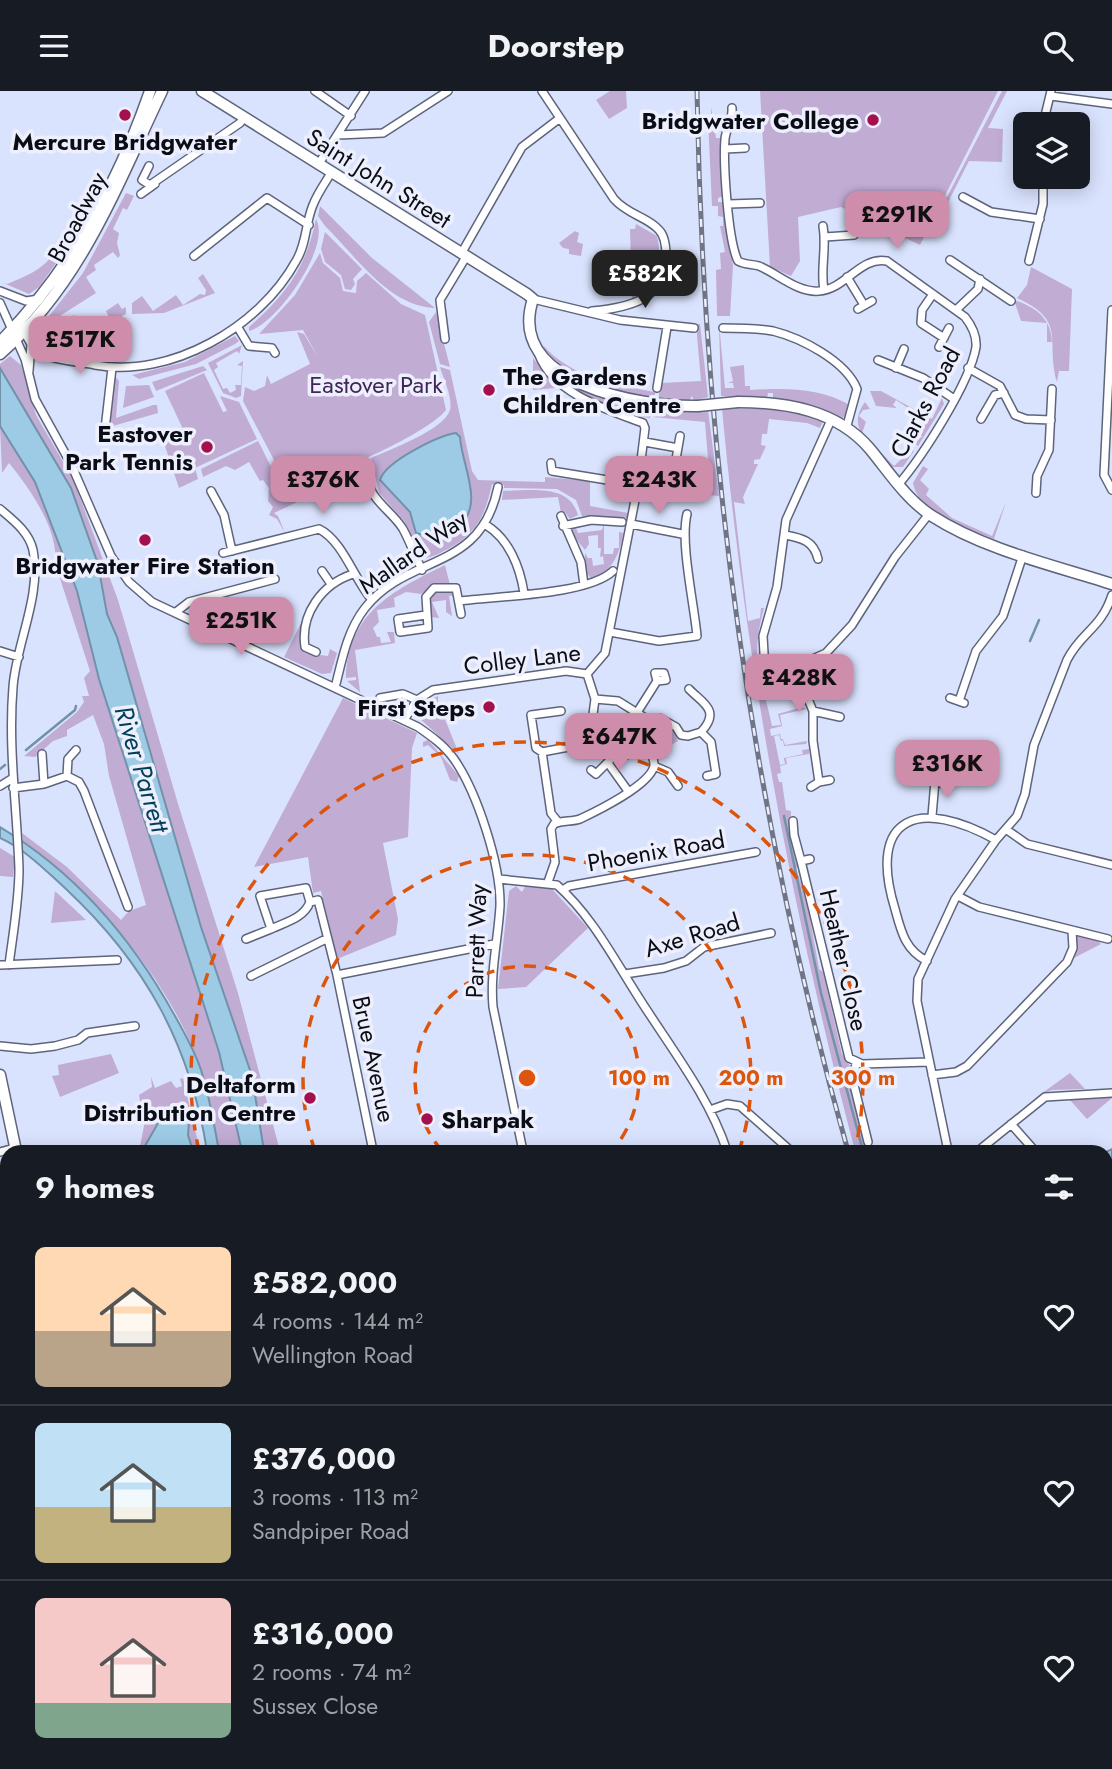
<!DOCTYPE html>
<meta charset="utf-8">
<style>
body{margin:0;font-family:Jost,sans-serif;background:#20242c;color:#f1f3f6;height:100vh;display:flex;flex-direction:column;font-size:26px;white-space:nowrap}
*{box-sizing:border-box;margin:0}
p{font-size:23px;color:#9ea1a6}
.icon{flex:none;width:38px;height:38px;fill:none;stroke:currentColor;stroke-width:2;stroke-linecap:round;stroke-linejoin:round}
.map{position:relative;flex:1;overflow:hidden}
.sheet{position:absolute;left:0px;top:1054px;width:1113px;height:625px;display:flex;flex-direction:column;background:#171b24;border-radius:21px 21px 0 0;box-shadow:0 4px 18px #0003}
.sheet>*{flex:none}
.controls{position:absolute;left:1013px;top:21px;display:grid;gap:14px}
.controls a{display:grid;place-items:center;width:77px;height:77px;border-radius:10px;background:#171b24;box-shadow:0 4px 18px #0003;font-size:35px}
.price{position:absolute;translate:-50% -60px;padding:0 16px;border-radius:14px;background:#ce8daa;color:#111;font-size:23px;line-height:46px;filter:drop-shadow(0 2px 4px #0008)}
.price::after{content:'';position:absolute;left:50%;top:42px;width:21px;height:16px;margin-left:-10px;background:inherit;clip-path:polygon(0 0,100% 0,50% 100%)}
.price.selected{background:#222;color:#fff}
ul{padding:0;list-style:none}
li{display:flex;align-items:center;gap:21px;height:175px;padding:0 35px}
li+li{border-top:2px solid #363941}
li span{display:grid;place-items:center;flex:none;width:196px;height:140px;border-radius:10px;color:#555}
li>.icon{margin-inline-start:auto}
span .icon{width:84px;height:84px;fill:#fffc;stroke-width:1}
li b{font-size:30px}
h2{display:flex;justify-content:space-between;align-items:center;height:84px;padding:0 35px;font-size:30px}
header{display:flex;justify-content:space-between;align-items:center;height:91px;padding:0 35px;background:#171b24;font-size:32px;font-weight:700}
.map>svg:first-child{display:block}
.green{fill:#c1acd4;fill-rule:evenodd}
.water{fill:#9dcbe6;stroke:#7192a8;stroke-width:2}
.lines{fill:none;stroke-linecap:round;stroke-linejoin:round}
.stream{stroke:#7192a8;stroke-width:2.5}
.minor-casing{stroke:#5d647b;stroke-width:10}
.major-casing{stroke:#5d647b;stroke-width:13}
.minor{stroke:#fff;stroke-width:7}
.major{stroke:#fff;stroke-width:10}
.rail-casing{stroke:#6f7586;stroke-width:5}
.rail{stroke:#edf0fc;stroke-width:2.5;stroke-dasharray:8;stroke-linecap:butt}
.major-bridge-casing{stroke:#5d647b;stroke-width:13;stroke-linecap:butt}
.major-bridge{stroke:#fff;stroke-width:10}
.ring{fill:none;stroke:#dd550c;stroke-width:3.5;stroke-dasharray:12 9}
.poi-dot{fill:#a4104e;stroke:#edf0fc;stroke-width:2.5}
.labels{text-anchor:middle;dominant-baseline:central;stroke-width:7;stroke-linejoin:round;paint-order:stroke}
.poi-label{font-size:24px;font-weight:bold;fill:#0a0d16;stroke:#edf0fc;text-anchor:end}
.street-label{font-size:24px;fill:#0a0d16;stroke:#edf0fc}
.park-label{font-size:24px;fill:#422558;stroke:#edf0fc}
.water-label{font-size:26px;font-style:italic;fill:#003e59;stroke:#edf0fc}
.centre{fill:#dd550c;stroke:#edf0fc;stroke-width:3.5}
.ring-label{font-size:21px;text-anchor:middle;font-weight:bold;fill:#dd550c;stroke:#edf0fc;stroke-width:7;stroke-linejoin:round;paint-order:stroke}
</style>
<header><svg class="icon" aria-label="menu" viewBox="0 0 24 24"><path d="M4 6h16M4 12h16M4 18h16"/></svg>Doorstep<svg class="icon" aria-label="search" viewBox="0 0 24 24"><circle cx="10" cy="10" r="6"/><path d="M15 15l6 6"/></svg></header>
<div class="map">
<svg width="1112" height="1678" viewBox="0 0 1112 1678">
<rect width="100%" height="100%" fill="#dae3fe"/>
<path class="green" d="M610,0H626L627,17L609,28L596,9Z
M760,0H998L920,154L841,116L798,126L800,170L791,185L770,176Z
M1002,0H1007L988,37L1003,38L1002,71L969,70L940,127L935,129Z
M711,16L716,47H722L724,105L718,107V111H723L733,174L730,225H717L716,179L721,178L720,162L725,161L720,135H723V126L718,125V115H712L708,28H711Z
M126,102L134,105L127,119L123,117L113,138L119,142L117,152L120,164L118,167L113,161L94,174L96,179L86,186L96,202L55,228L61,237L72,234L71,226L74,224L86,242L109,226L106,220L118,212L122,218L126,216V223L122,225L116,251L49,241L50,260L44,257L38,239L83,182Z
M320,115L372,167L435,217C388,215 357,166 325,135L318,125Z
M316,128C332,155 277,233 249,240V236C287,203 306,176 316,128Z
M636,133L657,145C663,171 660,198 632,208L630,138H635Z
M575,140L579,142L577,151L583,153L581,165L569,163V158L563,157L559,152Z
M325,141L362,178L353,188L355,193L351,199L345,198L341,184L325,171L321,158Z
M57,157L64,161L39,196L29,203L1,191L7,193C27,185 47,177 57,157Z
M320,162L323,172L340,187L343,200L356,202L357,190L366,182L401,213L425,224L446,319C429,342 307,401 283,386L243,310L245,296L254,300L265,295L267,284L271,293L310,273L297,241L304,243L319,268L303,239L259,243L295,204Z
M1031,176L1072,198L1069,280H1059L1057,291C1045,249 1068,230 1017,207L1027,194Z
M203,183L215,202L164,222L132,223V212L142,205L153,220L176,204L183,214L200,203L205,204L206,199L198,187Z
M1014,209C1036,216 1051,227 1052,251H1047V232L1021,230Z
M436,221L450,276L440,273L429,231Z
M719,232L725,297H734L733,292H728L733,290L730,276L744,274L745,295H750V299C785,297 818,296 850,314L847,324L842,327L804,313L773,308V302H768L767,307L771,308L721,305Z
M696,233H700L708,306L694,310L692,305L689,310L658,309L661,292L701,290Z
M235,245L239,250L235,253L196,273L139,288L132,284L185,271Z
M242,254L239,263L237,260L216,272L218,276L214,279L223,298L227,297L230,302L236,299L235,294H241L242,275L237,274L243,270L241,305L236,307L223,302L208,272Z
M543,254C570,286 616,294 655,301V308C625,303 554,286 543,254Z
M10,265L21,274L36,324L73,388L118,509L179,716L238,902L280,1060H264L252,985L201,836L117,546L107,523L98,473L71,397L0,277V273Z
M533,267L555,294V297L533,299Z
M203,275L207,279L156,300L152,291Z
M440,276L450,279L472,380L478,389L545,391V386L590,390V415L628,422L627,427L582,425L576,409L557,398L504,397V394L492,393C485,425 477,442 448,458C439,462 432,468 422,466L405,431L379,402L371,367C389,359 444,339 450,319C453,307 443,287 440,276ZM460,346L472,407L446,443L432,447L416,442L410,421L383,392L382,383L413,359Z
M204,282L223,321L227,320L220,305L239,311L257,348L195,377L198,388L179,397L160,340L165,339L170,347L184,340L165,300Z
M555,282L614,309L653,319L650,327C629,325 565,300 555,282Z
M115,285L119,290L116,327L153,314H157L158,322L106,337Z
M149,294L154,306L123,317L126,295Z
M870,300H881L932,328L942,307L944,313L918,355L912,350L922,346L914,329L917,323L896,309L893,314L897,317L876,315Z
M865,311L870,318L863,319L859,325L866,331L862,342L894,375L909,361L904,355L914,360L903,376H892C874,353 844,340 865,311Z
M770,317L798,321L823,330L820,337L807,332L769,328L767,343H762L761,354L766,355L760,368L754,369V373H758L743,406L745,413L734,411L748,530L760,527L761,517H764C749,572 762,586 772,635L781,634L778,623L802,616L807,618L780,624L782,635L770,638L771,645L780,643L781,648H783L785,654L807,650L806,653L784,655L783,649L781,650L779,644L774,645L780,674L785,673L784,667L803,663L802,659L809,658V663L786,667L787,673L780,675L781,682L777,683L779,691H782L786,719L791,720L790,738L798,774L796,778L806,805L819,878L823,881L842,963L850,975L849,992L867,1060H855C791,817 745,569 722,318Z
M655,319H708L719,405L708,404L710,393L705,331L653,326Z
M0,335L35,391L77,500L99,588L219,961L242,1060H219C214,1034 210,1007 202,982C173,893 98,805 23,752L22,742L67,776L121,829L129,820L146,814L109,685L104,653L93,624L67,639V645L53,650L35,666L24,665L77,621L84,611L82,605H89L84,587L90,580L55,472C59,439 30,398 9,372L2,382Z
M258,350C265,362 271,379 280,388C297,406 349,377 366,368L370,377L274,422L278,425L285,442L277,428L269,424L273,416L268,410L269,397L263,389L260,390L249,371L235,379L226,375L203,386L201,378Z
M923,375L928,378L920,389L929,398L926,404L952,427L992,445L1006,411L994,448C968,438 918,423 913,392Z
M503,400C530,400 569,392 578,424L570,428L565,421L561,422L558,406L502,409Z
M604,433V463H613L614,457H619V441L623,442C621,460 612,483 591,487L585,481V462L588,467H592L593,475L604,473L603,465L600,466L601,457H598V444L588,445L589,453L585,459L572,443V438L576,437L578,442L602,439Z
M445,474L450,494L432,495L421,503L406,501L394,507L395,516L377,519L379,531L373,537L377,546H380L381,552L391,551L387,541H394L395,552L355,559L360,601L347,590L356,589V586L346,587C348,521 393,500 445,474Z
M434,500H452L454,504L449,505L452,525L446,521V509L432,511L439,527L430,526L429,505Z
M302,530L300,547L305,562L328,565L330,558L337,562L331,582L322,583L284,566Z
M438,605V611L459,663L419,627L421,614Z
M343,607L417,642L412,657L408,746L383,752L398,828L396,844L337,868L321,800L313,802L308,766L254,776Z
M657,632L672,638L678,650L659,661L649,646L650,637Z
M428,649L459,685L457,691L450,689L441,666L428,654L423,656V651Z
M0,757L15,766L13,786L0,785Z
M526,794L552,798L588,837L526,896L498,898L509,800L516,795L522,801Z
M55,800L86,829L51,832Z
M1077,845L1096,848L1101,853L1072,868Z
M111,963L119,982L60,1006L52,985L59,984L58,974Z
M1070,982L1085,998L1052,999L1041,1003Z
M151,986L155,997L171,990L176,997L182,995L180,988L183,987L200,1060H193L188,1044L189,1032L181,1020L178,1021L183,1024H163L144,1058L139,1060L144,1035L139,1004L152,996Z
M1112,1007L1087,1028L1069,1008Z
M1106,1589L1112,1590V1678H1093L1090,1671H1106Z
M359,1671H453L451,1678H367Z
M748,1671H828L824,1678H743Z"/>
<path class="water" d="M0,277L71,397L98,473L107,523L117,546L201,836L252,985L264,1060H242L219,961L99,588L77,500L35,391L0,335Z
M456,342L460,346C462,377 486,413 457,438C445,448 430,446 416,442L410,421L380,389C385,371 437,345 456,342Z
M0,736C77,782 132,847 175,925C185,943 196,962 202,982C210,1008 214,1034 219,1060H207C190,953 145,872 66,798C44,778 26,759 0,747Z
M176,1023L184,1025L189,1032L188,1044L193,1060H142L161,1027L165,1023Z
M1112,1058V1166L1106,1147V1097L1109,1090L1106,1061Z
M1106,1180L1112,1196L1110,1345L1106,1343Z"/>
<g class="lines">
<path class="stream" d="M1030,550L1039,529
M26,659L75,619L76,615
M0,678L5,674
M784,725L821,902L863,1060
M329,1671L336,1678
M502,1671L515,1678"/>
<defs>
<path id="minor" d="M315,0L351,25
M542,0L614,108C628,124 648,126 659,139C665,145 666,157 666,165C667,209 627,217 592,220
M1051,5L1112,13
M732,17C733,29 726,37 725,48C723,72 728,150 738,170C745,174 752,173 759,175C778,183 798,202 819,200C846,198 860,165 887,170L965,226C972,235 977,244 976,256C970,292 922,366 898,394
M1043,33L1051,0
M338,44L383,42L448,0
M725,58L745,57
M318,74L365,0
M149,75L142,89L150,94L240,32L244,26
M141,103L155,93
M963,106L991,121L1040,128
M729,113L760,112
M823,135C827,158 820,177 824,199
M825,146L854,144
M461,163L522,56L560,27
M194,165L267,107L309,134
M950,169L1011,210
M1029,170L1043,113V86
M847,186L864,214
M0,200L26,210L39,208
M933,203L922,219L921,232L944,247
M533,208L620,229L694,237
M0,212L25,268L35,308L71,373L111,465L129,491L152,511L418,636C431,645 444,654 454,668C477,701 501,774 500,815C498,849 490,881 493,916L523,1060
M858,218L872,210
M956,219L978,198L980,188
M1112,219L1104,384L1112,399
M237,235L249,255L272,257L275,262
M723,237C740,237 757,237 773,240C801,247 846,270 857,298L846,338
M23,239L31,253L29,280
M445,248L440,209L466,166
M31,253C42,270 76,270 95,274C170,288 260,236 296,170C307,152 305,133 313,114C317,103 325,92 331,82
M939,256L949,237
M878,269L923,287L954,308
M896,277L904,258
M968,277L1000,295L1015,324L1026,328L1051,329
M657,297L667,236
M981,328L995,304L1004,302
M831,329L786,429L777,496L763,545L765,580L784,581L826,562L852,534L895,466L929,423
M104,347L112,277
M645,351L678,357
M551,372L552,380L638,394
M675,374L680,345
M368,382C366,408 391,418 403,438C410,451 415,465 422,479
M211,400L224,424L232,460
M1036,402L1037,385L1049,359L1052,298
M0,418C13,429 29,441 33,459C42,504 16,553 13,596C8,657 17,717 19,778C19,810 13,842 9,874
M561,425L581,471L584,494
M631,433L682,443
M486,434C509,448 520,476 524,502
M563,435L591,429L622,431
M785,444C802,447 814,450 818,468
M223,462L319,438C343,450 354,488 372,509
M322,480L331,493
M460,510C497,505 588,504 613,480
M176,521L189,511L275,488
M426,524L398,528L400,541L428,537L426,506L434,497H456L461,523
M610,541L659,550L697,545C694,512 680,452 687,423
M0,560L19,566
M316,561L305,556C300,523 322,493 353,483
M795,577L813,620L840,626
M335,597C342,569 347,540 365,517C408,462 481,482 498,396
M689,598C701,611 722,619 701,641L711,651L716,683L707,685
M380,607L403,603L417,609
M950,607L964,612
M959,610L976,560L1003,525L1023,464
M638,620L657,590L655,582H664L666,589L657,590
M813,620V650L819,691
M404,629L417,609L433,599L566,580L587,583L605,562L638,394L645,337L643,332C608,319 554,303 539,264
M650,630L660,627L676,636L681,644L688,645L701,641
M542,661L536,657L531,624L561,620
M42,663L44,693L67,685L79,691L84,700L128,816
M608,672L628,700
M654,675L668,681L678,695
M591,679L596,683L615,664L608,659
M902,680L947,694
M67,685L68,668L76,659
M0,695L13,687
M811,696L819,691L830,689
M13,697L44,693
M932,725L935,690
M793,730L794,744L801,770L810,768
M558,731L551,722L542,661L574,655L592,631L595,608
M1007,739L1027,753L1112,774
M801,770L849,967L862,973L929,971
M499,788L557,794C592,825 614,868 639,907C670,956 709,1005 727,1060
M548,791L555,771L551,738L554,733C562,729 572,731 580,728C597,720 650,694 654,675C655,666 647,654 642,645L650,630L618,610L595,608L587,583
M563,799L569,795L756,761
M958,805L979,816L1108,848
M271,838C286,831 304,827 310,811
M246,848L271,838L260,805L306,797L310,811L318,809L337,884L373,1060
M927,870C905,859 901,840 895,818C866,723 921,707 996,749
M0,874L117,869
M625,883L664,877L686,870L704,856L771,842
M337,884L494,853
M251,885L326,848
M0,955L31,958L55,955L78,949L87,942L135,935
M856,972L853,990L868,1051
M932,984L956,981L967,975L1067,871L1073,857L1072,840
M710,1019L727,1013L740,1015L791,1060
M1011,1033L1035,1060
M765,1060H787
M948,1060L917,910L918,888L955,808L996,749L1017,725L1025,703L1034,654L1067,569C1081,541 1101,538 1112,504
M978,1060L1045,1006L1112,1002
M0,1061L15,1057
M0,1160L7,1155
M0,1327L7,1324
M0,1409L7,1423L2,1433L5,1442
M1106,1494L1112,1493
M1106,1568L1112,1566
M0,1622L7,1620
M36,1671L39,1678
M175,1671L176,1678
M1048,1671L1050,1678
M112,1678L119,1671
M877,1678L878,1672
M909,1678L910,1671"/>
<path id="major" d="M202,0L527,203L533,208C505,293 640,316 698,315
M0,251C69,181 118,93 150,0
M0,263C81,193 117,94 162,0
M738,311C786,311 837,319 870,358C889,381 906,408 932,425C985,459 1053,474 1112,493
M0,984L16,1060
M227,1671V1678"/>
</defs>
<use href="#minor" class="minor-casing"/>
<use href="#major" class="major-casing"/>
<use href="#minor" class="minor"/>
<use href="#major" class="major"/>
<defs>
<path id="rail" d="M697,0C703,358 750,716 848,1060
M1069,1671L1072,1678"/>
</defs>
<use href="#rail" class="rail-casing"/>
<use href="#rail" class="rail"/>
<defs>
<path id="major-bridge" d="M698,315L738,311"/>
</defs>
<use href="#major-bridge" class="major-bridge-casing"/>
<use href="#major-bridge" class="major-bridge"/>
</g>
<g class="ring">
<path d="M442 1060A112 112 0 1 1 612 1060"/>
<path d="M315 1060A224 224 0 1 1 739 1060"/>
<path d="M199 1060A336 336 0 1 1 855 1060"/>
</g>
<g class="poi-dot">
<circle cx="125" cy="24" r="7"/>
<circle cx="873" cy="29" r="7"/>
<circle cx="489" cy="299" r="7"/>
<circle cx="207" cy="356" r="7"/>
<circle cx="145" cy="449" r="7"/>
<circle cx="489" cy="616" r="7"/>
<circle cx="310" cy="1007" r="7"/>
<circle cx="427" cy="1028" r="7"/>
</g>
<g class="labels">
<g class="poi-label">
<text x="859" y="29">Bridgwater College</text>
<text x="125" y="50" text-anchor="middle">Mercure Bridgwater</text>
<text x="503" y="285" text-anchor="start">The Gardens<tspan x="503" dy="28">Children Centre</tspan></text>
<text x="193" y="342">Eastover<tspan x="193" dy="28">Park Tennis</tspan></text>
<text x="145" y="474" text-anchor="middle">Bridgwater Fire Station</text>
<text x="475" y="616">First Steps</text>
<text x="296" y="993">Deltaform<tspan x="296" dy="28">Distribution Centre</tspan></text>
<text x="441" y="1028" text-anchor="start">Sharpak</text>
</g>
<g class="street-label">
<text transform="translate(379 87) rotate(32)">Saint John Street</text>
<text transform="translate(77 126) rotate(-62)">Broadway</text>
<text transform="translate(925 311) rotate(-62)">Clarks Road</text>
<text transform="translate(413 461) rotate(-35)">Mallard Way</text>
<text transform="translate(522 568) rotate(-7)">Colley Lane</text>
<text transform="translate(656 760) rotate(-10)">Phoenix Road</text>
<text transform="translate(692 844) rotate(-17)">Axe Road</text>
<text transform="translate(476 850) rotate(-88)">Parrett Way</text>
<text transform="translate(844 869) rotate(77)">Heather Close</text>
<text transform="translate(374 968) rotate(78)">Brue Avenue</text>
</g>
<g class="park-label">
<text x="376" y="293">Eastover Park</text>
</g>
<g class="water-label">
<text transform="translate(142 678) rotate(73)">River Parrett</text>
</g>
</g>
<circle cx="527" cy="987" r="10" class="centre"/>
<g class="ring-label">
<text x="639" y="994">100 m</text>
<text x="751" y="994">200 m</text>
<text x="863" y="994">300 m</text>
</g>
</svg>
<div class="controls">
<a><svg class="icon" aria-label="layers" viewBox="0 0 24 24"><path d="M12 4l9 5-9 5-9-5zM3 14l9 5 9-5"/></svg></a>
</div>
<b class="price" style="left:897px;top:160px">£291K</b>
<b class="price selected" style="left:645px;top:219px">£582K</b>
<b class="price" style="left:80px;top:285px">£517K</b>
<b class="price" style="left:323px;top:425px">£376K</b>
<b class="price" style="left:659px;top:425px">£243K</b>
<b class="price" style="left:241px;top:566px">£251K</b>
<b class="price" style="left:799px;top:623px">£428K</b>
<b class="price" style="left:619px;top:682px">£647K</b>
<b class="price" style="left:947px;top:709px">£316K</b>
<section class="sheet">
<h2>9 homes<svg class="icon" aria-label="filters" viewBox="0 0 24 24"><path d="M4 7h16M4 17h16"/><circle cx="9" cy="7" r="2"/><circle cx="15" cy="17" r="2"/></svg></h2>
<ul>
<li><span style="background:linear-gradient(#ffd9b3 60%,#b9a48a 0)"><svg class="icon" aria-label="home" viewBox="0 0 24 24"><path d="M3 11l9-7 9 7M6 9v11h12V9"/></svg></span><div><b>£582,000</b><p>4 rooms · 144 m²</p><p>Wellington Road</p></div><svg class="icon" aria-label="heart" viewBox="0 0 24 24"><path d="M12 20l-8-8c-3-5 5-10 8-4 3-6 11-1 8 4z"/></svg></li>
<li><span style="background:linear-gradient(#bfe0f5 60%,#c2b280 0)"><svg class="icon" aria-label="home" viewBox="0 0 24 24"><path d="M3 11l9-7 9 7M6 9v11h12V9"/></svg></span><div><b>£376,000</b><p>3 rooms · 113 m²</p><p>Sandpiper Road</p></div><svg class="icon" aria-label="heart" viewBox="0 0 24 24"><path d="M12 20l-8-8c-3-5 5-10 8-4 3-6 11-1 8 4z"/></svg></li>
<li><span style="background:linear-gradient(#f6c9c9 75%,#7fa58c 0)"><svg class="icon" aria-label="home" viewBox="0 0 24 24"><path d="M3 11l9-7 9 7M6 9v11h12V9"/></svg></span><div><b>£316,000</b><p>2 rooms · 74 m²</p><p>Sussex Close</p></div><svg class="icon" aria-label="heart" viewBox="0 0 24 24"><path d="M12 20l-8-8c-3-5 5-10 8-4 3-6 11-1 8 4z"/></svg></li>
</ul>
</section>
</div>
